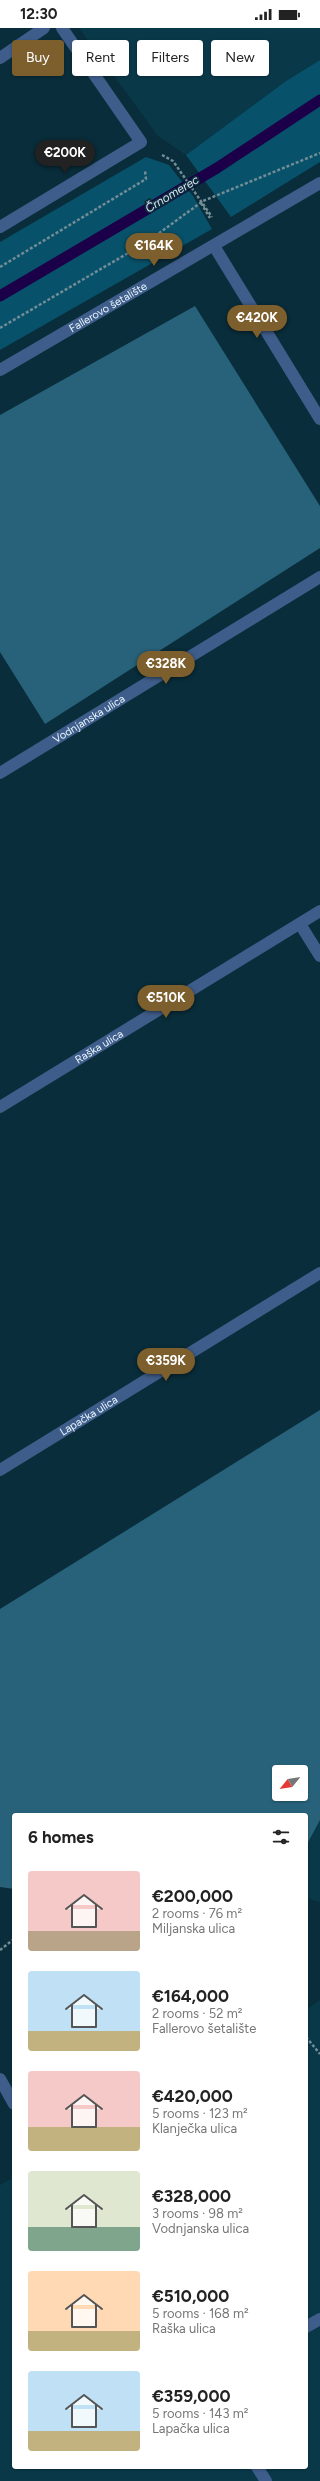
<!DOCTYPE html>
<meta charset="utf-8">
<style>
body{margin:0;font-family:Figtree,sans-serif;background:#f6f6f6;color:#222;height:100vh;display:flex;flex-direction:column;font-size:15px;white-space:nowrap}
*{box-sizing:border-box;margin:0}
p{font-size:13px;color:#767676}
.icon{flex:none;width:22px;height:22px;fill:none;stroke:currentColor;stroke-width:2;stroke-linecap:round;stroke-linejoin:round}
.map{position:relative;flex:1;overflow:hidden}
.side{position:absolute;left:12px;top:1785px;width:296px;height:656px;display:flex;flex-direction:column;background:#fff;border-radius:4px;box-shadow:0 1px 3px #0004}
.side>*{flex:none}
.banner{position:absolute;left:12px;top:12px;width:296px;height:36px;display:flex;gap:8px}
.needle{width:26px;rotate:240deg}
.fabs{position:absolute;left:272px;top:1737px;display:grid;gap:8px}
.fabs a{display:grid;place-items:center;width:36px;height:36px;border-radius:4px;background:#fff;box-shadow:0 1px 3px #0004;font-size:20px}
.price{position:absolute;translate:-50% -34px;padding:0 9px;border-radius:14px;background:#7d5f2d;color:#fff;font-size:13px;line-height:26px;filter:drop-shadow(0 1px 2px #0008)}
.price::after{content:'';position:absolute;left:50%;top:24px;width:12px;height:9px;margin-left:-6px;background:inherit;clip-path:polygon(0 0,100% 0,50% 100%)}
.price.current{background:#222;color:#fff}
ul{padding:0;list-style:none}
li{display:flex;align-items:center;gap:12px;height:100px;padding:0 16px}
li span{display:grid;place-items:center;flex:none;width:112px;height:80px;border-radius:4px;color:#555}
li>.icon{margin-inline-start:auto}
span .icon{width:48px;height:48px;fill:#fffc;stroke-width:1}
li b{font-size:17px}
h2{display:flex;justify-content:space-between;align-items:center;height:48px;padding:0 16px;font-size:17px}
.chip{padding:0 14px;border-radius:4px;background:#fff;box-shadow:0 1px 3px #0004;font-size:14px;line-height:36px}
.chip.current{background:#7d5f2d;color:#fff}
.status{display:flex;justify-content:space-between;align-items:center;height:28px;padding:0 20px;background:#fff;direction:ltr}
.status svg{height:11px;fill:currentColor}
.map>svg:first-child{display:block}
.built{fill:#093849}
.green{fill:#07526a}
.forest{fill:#27627a;fill-rule:evenodd}
.lines{fill:none;stroke-linecap:round;stroke-linejoin:round}
.stream{stroke:#1b0049;stroke-width:11}
.path{stroke:#738d97;stroke-width:2.5;stroke-dasharray:3 2;stroke-linecap:butt}
.minor{stroke:#3f5d8a;stroke-width:12}
.labels{text-anchor:middle;dominant-baseline:central;stroke-width:3.5;stroke-linejoin:round;paint-order:stroke}
.street-label{font-size:11px;fill:#e7f6fd;stroke:#092d3a}
.water-label{font-size:12px;font-style:italic;fill:#e1e0f6;stroke:#092d3a}
</style>
<div class="status"><b>12:30</b><svg viewBox="0 0 49 12"><path d="M0 12V9h3v3zM5 12V6h3v6zM10 12V3h3v9zM15 12V0h3v12zM26 1h20v11H26zM47 4h2v5h-2z"/></svg></div>
<div class="map">
<svg width="320" height="2453" viewBox="0 0 320 2453">
<rect width="100%" height="100%" fill="#092d3a"/>
<path class="built" d="M79,0H320V32L286,53L186,127L158,108Z
M320,1789V1874L306,1870V1813Z
M320,1972V2453H0V2157L14,2149V2439H306V1982Z"/>
<path class="green" d="M320,32V134L231,189L186,127L286,53Z
M146,129L169,137L193,168L212,201L0,322V214Z"/>
<path class="forest" d="M195,278L320,478V520L45,696L0,624V387Z
M320,1382V1792L306,1818V1787H14V1861L0,1859V1581ZM279,1744H301V1766H279Z"/>
<g class="lines">
<path class="stream" d="M0,268L217,140L320,72"/>
<path class="path" d="M162,127L173,133L212,189
M201,175L210,190
M0,239L146,151L145,143
M0,300L147,214L203,173L320,125
M0,1922L14,1911
M306,2009L320,2026"/>
<g class="minor">
<path d="M0,30L44,0"/>
<path d="M0,199L141,114L62,0"/>
<path d="M214,218L320,391"/>
<path id="s1" d="M0,342L320,155"/>
<path id="s2" d="M0,745L320,549"/>
<path d="M300,896L320,928"/>
<path id="s3" d="M0,1079L320,883"/>
<path id="s4" d="M0,1442L320,1245"/>
<path d="M0,2051L14,2076"/>
<path d="M306,2299L320,2291"/>
<path d="M257,2439L266,2453"/>
</g>
</g>
<g class="labels">
<g class="street-label">
<text stroke="none"><textPath href="#s1" startOffset="125">Fallerovo šetalište</textPath></text>
<text stroke="none"><textPath href="#s2" startOffset="104">Vodnjanska ulica</textPath></text>
<text stroke="none"><textPath href="#s3" startOffset="116">Raška ulica</textPath></text>
<text stroke="none"><textPath href="#s4" startOffset="104">Lapačka ulica</textPath></text>
</g>
<g class="water-label">
<text transform="translate(172 166) rotate(-31)">Črnomerec</text>
</g>
</g>
</svg>
<div class="fabs">
<a><svg class="needle" viewBox="-14 -14 28 28"><path d="M0-13l5 13h-10z" fill="#e53935"/><path d="M0 13l5-13h-10z" fill="#767676"/></svg></a>
</div>
<b class="price current" style="left:65px;top:146px">€200K</b>
<b class="price" style="left:154px;top:239px">€164K</b>
<b class="price" style="left:257px;top:311px">€420K</b>
<b class="price" style="left:166px;top:657px">€328K</b>
<b class="price" style="left:166px;top:991px">€510K</b>
<b class="price" style="left:166px;top:1354px">€359K</b>
<div class="banner">
<a class="chip current">Buy</a>
<a class="chip">Rent</a>
<a class="chip">Filters</a>
<a class="chip">New</a>
</div>
<section class="side">
<h2>6 homes<svg class="icon" aria-label="filters" viewBox="0 0 24 24"><path d="M4 7h16M4 17h16"/><circle cx="9" cy="7" r="2"/><circle cx="15" cy="17" r="2"/></svg></h2>
<ul>
<li><span style="background:linear-gradient(#f6c9c9 75%,#b9a48a 0)"><svg class="icon" aria-label="home" viewBox="0 0 24 24"><path d="M3 11l9-7 9 7M6 9v11h12V9"/></svg></span><div><b>€200,000</b><p>2 rooms · 76 m²</p><p>Miljanska ulica</p></div></li>
<li><span style="background:linear-gradient(#bfe0f5 75%,#c2b280 0)"><svg class="icon" aria-label="home" viewBox="0 0 24 24"><path d="M3 11l9-7 9 7M6 9v11h12V9"/></svg></span><div><b>€164,000</b><p>2 rooms · 52 m²</p><p>Fallerovo šetalište</p></div></li>
<li><span style="background:linear-gradient(#f6c9c9 70%,#c2b280 0)"><svg class="icon" aria-label="home" viewBox="0 0 24 24"><path d="M3 11l9-7 9 7M6 9v11h12V9"/></svg></span><div><b>€420,000</b><p>5 rooms · 123 m²</p><p>Klanječka ulica</p></div></li>
<li><span style="background:linear-gradient(#dfe7d0 70%,#7fa58c 0)"><svg class="icon" aria-label="home" viewBox="0 0 24 24"><path d="M3 11l9-7 9 7M6 9v11h12V9"/></svg></span><div><b>€328,000</b><p>3 rooms · 98 m²</p><p>Vodnjanska ulica</p></div></li>
<li><span style="background:linear-gradient(#ffd9b3 75%,#c2b280 0)"><svg class="icon" aria-label="home" viewBox="0 0 24 24"><path d="M3 11l9-7 9 7M6 9v11h12V9"/></svg></span><div><b>€510,000</b><p>5 rooms · 168 m²</p><p>Raška ulica</p></div></li>
<li><span style="background:linear-gradient(#bfe0f5 75%,#c2b280 0)"><svg class="icon" aria-label="home" viewBox="0 0 24 24"><path d="M3 11l9-7 9 7M6 9v11h12V9"/></svg></span><div><b>€359,000</b><p>5 rooms · 143 m²</p><p>Lapačka ulica</p></div></li>
</ul>
</section>
</div>
